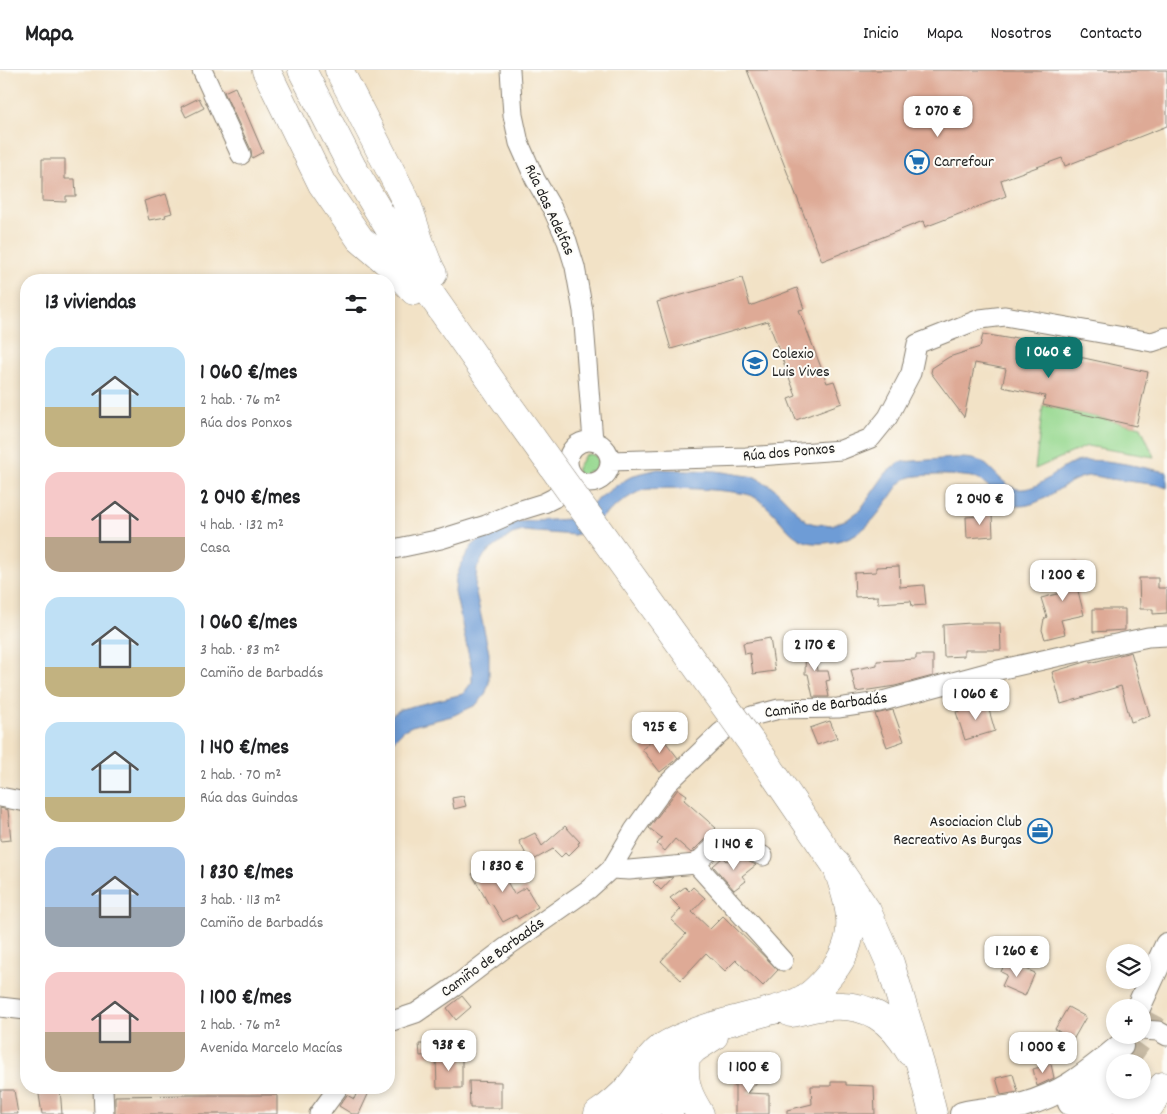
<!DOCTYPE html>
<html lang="es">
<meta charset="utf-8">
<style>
body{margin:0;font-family:Dekko,sans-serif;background:#f2f2f2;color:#202124;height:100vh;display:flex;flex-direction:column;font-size:19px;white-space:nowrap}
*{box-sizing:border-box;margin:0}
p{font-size:16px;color:#757577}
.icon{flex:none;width:28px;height:28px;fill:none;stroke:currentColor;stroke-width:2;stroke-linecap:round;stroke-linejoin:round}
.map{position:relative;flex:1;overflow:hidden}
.side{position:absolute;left:20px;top:204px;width:375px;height:820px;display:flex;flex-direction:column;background:#fff;border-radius:20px;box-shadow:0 2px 8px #0003}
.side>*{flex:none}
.buttons{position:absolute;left:1106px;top:874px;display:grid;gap:10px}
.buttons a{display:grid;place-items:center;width:45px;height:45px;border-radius:50%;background:#fff;box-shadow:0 2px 8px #0003;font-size:25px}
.price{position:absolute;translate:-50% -42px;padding:0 11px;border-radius:10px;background:#fff;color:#222;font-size:16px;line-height:32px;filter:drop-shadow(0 1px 2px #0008)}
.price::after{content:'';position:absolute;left:50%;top:30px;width:15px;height:11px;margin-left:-8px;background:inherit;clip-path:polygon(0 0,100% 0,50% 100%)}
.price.on{background:#0f766e;color:#fff}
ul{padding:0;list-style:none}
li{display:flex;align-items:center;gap:15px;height:125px;padding:0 25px}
li span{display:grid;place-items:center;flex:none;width:140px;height:100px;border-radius:15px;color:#555}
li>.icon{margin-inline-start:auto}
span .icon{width:60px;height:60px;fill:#fffc;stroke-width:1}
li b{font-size:21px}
h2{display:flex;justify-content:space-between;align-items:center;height:60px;padding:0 25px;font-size:21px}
header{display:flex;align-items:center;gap:30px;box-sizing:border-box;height:70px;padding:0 25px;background:#fff;border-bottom:1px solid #e0e0e0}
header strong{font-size:24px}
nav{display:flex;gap:28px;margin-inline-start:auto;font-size:18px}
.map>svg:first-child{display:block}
.green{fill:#96d88f;stroke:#597a56}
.water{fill:#6e9cd6;stroke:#455c79}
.building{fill:#deaa96}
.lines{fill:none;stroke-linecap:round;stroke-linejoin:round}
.major-tunnel{stroke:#c7baa4;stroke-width:24;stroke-dasharray:24 12;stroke-linecap:butt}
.minor-casing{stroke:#877f71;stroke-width:21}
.major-casing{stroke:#877f71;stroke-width:26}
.highway-casing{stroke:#877f71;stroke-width:29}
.minor{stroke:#fff;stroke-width:19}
.major{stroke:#fff;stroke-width:24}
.highway{stroke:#fff;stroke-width:28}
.highway-bridge-casing{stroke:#877f71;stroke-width:29;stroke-linecap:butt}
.highway-bridge{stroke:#fff;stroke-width:28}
.labels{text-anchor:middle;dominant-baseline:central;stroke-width:4;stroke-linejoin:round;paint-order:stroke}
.poi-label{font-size:16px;fill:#1c1c1c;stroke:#fdfcf7;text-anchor:start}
.street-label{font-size:16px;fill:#1c1c1c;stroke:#fdfcf7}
</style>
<header>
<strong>Mapa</strong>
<nav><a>Inicio</a><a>Mapa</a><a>Nosotros</a><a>Contacto</a></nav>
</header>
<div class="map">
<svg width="1167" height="1044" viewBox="0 0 1167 1044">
<rect width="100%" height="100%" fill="#fdfcf7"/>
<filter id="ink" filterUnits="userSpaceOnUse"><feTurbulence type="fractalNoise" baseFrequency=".02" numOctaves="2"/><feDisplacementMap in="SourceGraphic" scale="10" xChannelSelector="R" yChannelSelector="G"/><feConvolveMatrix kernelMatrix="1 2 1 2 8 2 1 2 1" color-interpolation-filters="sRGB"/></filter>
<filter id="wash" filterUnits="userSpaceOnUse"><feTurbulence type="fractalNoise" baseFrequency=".0096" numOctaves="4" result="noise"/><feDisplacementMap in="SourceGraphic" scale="20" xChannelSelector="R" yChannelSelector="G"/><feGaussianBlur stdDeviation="1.12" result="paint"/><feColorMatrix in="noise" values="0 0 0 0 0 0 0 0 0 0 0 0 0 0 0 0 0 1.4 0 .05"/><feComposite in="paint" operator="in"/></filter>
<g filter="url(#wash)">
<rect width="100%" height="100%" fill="#f2e2c6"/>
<path class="green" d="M1043,335L1141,357L1154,387L1087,376L1035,399Z
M590,384L596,386C598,392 598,395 594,401H588L584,408L577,404V398L585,385Z"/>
<path class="water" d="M955,388C964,388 974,388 982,392C993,398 1005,418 1018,419C1040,421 1056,398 1076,392C1099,386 1143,398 1167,402V418L1159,415C1143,413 1127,411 1110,409C1103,408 1095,405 1088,406C1063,410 1045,436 1019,436C1002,436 992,417 979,409C968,404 923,404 911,407C900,409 894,422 888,430C871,455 857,470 825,473C791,476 787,454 765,435C760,430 752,425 746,424C728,420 655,415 640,421C619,431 601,449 582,463L574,465L523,461L512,464L485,484L477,498L475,518L489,583V613L485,625L476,635L452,646L412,656L404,660L389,675V647L401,639L463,624L472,612V601L455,522L456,508L462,492L472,476L490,460L513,452L571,449L620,413L634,405L658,399L716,401L755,407L774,418L801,446L808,452L815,454L832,455L848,449L860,440L886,403L900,392Z"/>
<g id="blocks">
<path class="building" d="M747,0H1167V56L1065,96L1062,88L1001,110L1006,126L925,157L923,151L822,191Z
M235,17L263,82L252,88L251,80L224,22Z
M199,28L204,38L186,47L181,37Z
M42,89H65V109H75L76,126H66V132L42,131Z
M166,124L172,143L165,145L166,147L149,150L144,131Z
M742,208L750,236L797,218L804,239L799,240L827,313L834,311L842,333L796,350L788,329L796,326L768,251L671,279L657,232Z
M983,264L1012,269V267L1039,273L1038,278L1148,302L1136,356L1043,335L1045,326L1002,317L1006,299L975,293L964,347L931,303L932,298L949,287L980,277Z
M992,445L993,466L967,468L966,447Z
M1077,491L1083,516H1080L1081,520L1078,521L1084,545L1061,550L1065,564L1045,569L1042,560L1044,549L1047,547L1041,528L1065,522L1059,495Z
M899,496L900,517L924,515L926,535L912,536L911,531L878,533V526L855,527L854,503L876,502V497Z
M1139,508H1158V518H1167V543L1153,544V539H1140Z
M1093,539H1125V560L1093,562Z
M971,553H1000L1001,580H964V586L944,587L943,555Z
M806,566H812L817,601H828L830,610L826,611L829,627H813L808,604H805Z
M770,568L775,601L753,604L750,583L745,584L743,573Z
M1131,582L1150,646L1131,652L1121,616L1061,634L1052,602L1089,591L1090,593Z
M916,585H933V606L895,616L856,622L851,600L877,595V591L916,589Z
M987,633L995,661L965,670L956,642Z
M893,640L904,671L887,677L875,644Z
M830,651L837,668L817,675L810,658Z
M660,665L678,688L660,702L642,679Z
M678,719L687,725L684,730L716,758L691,783L675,769L665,781L657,774L662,768L649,758Z
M463,726L466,736L454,739L452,728Z
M0,738L8,740L11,770L0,771Z
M565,756L580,772L578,773L579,775L568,786L565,783L561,787L553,779L530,792L519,771L535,763L542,776Z
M723,787L727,791L730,789L732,793L739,787L756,795L742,806L746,811L734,820L713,796Z
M495,790L514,824L526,817L538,837L518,849L516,845L503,852L492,834L489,835L472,804Z
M673,807L661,820L653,812L656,809Z
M685,817L689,821L693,817L705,828L692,842L710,859L723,846L778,900L763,916L736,890L725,901L706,883L681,910L661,891L686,864L671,850L681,839L670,828Z
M1006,890L1035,903L1025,926L1002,916L1007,905L1001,902Z
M462,926L471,937L456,950L447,938Z
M1068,937L1086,947L1073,970L1055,959Z
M419,974H430L431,985L420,986Z
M462,986V1018H437L436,987Z
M749,994L761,1008L747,1023L769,1024V1044H735V1004Z
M1051,994L1054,1008L1037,1016L1033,999Z
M1013,1004L1018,1022L1001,1025L996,1008Z
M469,1011L501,1012V1038H470Z
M831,1012H846V1015L874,1016L875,1044H787V1040L812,1034L811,1016H831Z
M38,1018H60L62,1044H42Z
M359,1018H371L359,1044H352L339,1036L347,1025L354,1029Z
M0,1020H14L18,1044H0Z
M190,1025H277V1044H115V1026Z"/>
</g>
</g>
<g filter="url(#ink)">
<use href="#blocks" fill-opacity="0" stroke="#877f71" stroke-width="1"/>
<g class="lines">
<path class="major-tunnel" d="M1125,992L1140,971L1154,944"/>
<defs>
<path id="minor" d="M202,0L241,85
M510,0L513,45L519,73L535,109L553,140L567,171L575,197L583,241L593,371
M568 392a21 21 0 1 1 42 0a21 21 0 1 1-42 0Z
M610,391L746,387L841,380L871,368L888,347L911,303L917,274L980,249L1005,246L1152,272L1167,267
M389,480L441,469L486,455L518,441L544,433L554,428L575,408
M0,727L26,732
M696,794L716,775L741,776L763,786
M611,799L629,800L696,794L783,891
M0,937L26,940
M389,952L416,943L454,917L505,878L589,819L611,799L634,760L667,714L720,663L733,653L752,646L779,639L838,638L879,632L994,601L1056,587L1148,567L1167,566
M1142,960L1158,961L1167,966
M103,1018L104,1044
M319,1044L338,1018"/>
<path id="major" d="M1138,938L1167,875
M1070,1033L1107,1010
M620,1044L641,1042
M962,1044C981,1039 1003,1040 1023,1035C1066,1023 1087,1003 1121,976
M1082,1044L1123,1026L1131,1020"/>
<path id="highway" d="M266,0L322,114L360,169L389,194L414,221
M302,0L352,97L418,206L501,325
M339,0L405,129C415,153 420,181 433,204
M764,690L867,841L890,893L924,1007L933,1044
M791,943C803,941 816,936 829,936C868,933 891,949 910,982
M685,994C684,1016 689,1026 700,1044
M650,1035C649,1020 658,996 669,985
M672,1036L675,999L694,979L714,966
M598,1044C610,1036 621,1027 630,1016C640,1004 648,988 661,978C688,961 731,951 762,943C776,939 793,936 805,928C816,922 824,912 832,902C862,865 849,834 836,794
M1128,1044L1135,1020
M1144,1044L1163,1016"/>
</defs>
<use href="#minor" class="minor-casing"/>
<use href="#major" class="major-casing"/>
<use href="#highway" class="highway-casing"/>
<use href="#minor" class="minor"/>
<use href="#major" class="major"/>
<use href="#highway" class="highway"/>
<defs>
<path id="highway-bridge" d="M501,325L764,690"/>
</defs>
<use href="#highway-bridge" class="highway-bridge-casing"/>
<use href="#highway-bridge" class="highway-bridge"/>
</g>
</g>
<defs>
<symbol id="supermarket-ring" viewBox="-11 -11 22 22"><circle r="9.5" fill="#fdfcf7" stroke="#1f6fb2" stroke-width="1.5"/><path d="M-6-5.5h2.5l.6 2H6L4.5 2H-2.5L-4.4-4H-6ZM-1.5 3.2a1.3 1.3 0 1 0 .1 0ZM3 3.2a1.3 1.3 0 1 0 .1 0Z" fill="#1f6fb2"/></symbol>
<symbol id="school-ring" viewBox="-11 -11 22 22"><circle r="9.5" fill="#fdfcf7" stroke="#1f6fb2" stroke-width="1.5"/><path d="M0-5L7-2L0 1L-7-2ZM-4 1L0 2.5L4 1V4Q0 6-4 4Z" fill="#1f6fb2"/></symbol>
<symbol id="office-ring" viewBox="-11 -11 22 22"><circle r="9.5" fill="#fdfcf7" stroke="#1f6fb2" stroke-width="1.5"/><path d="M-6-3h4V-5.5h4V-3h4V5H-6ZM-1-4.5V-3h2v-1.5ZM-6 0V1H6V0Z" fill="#1f6fb2"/></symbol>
</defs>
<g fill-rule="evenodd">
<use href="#supermarket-ring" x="903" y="78" width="28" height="28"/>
<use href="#school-ring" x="741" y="279" width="28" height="28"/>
<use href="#office-ring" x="1026" y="747" width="28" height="28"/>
</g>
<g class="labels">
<g class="poi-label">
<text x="934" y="92">Carrefour</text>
<text x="772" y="284">Colexio<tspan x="772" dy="18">Luis Vives</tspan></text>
<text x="1022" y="752" text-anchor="end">Asociacion Club<tspan x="1022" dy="18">Recreativo As Burgas</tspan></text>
</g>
<g class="street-label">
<text transform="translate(549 140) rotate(65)">Rúa das Adelfas</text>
<text transform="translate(789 383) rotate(-5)">Rúa dos Ponxos</text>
<text transform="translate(826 636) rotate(-7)">Camiño de Barbadás</text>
<text transform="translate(493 888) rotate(-36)">Camiño de Barbadás</text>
</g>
</g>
</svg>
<div class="buttons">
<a><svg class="icon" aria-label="layers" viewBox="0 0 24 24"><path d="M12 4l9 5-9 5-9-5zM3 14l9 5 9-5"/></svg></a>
<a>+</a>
<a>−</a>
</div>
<b class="price" style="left:938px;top:68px">2 070 €</b>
<b class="price on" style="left:1049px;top:309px">1 060 €</b>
<b class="price" style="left:980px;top:456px">2 040 €</b>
<b class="price" style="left:1063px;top:532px">1 200 €</b>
<b class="price" style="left:815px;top:602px">2 170 €</b>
<b class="price" style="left:976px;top:651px">1 060 €</b>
<b class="price" style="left:660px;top:684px">925 €</b>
<b class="price" style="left:734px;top:801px">1 140 €</b>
<b class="price" style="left:503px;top:823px">1 830 €</b>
<b class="price" style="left:1017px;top:908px">1 260 €</b>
<b class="price" style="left:449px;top:1002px">938 €</b>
<b class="price" style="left:1043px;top:1004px">1 000 €</b>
<b class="price" style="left:749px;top:1024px">1 100 €</b>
<section class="side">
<h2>13 viviendas<svg class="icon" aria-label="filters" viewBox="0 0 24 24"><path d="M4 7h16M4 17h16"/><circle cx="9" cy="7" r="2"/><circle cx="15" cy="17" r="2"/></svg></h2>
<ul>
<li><span style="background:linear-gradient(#bfe0f5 60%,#c2b280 0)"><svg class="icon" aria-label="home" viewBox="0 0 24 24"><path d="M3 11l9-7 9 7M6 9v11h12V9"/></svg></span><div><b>1 060 €/mes</b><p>2 hab. · 76 m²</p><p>Rúa dos Ponxos</p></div></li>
<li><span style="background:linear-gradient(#f6c9c9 65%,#b9a48a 0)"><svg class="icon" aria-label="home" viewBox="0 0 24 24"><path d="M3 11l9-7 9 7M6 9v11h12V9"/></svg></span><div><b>2 040 €/mes</b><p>4 hab. · 132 m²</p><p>Casa</p></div></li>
<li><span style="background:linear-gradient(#bfe0f5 70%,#c2b280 0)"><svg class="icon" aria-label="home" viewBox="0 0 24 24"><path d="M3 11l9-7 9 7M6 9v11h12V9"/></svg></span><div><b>1 060 €/mes</b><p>3 hab. · 83 m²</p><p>Camiño de Barbadás</p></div></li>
<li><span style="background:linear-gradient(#bfe0f5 75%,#c2b280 0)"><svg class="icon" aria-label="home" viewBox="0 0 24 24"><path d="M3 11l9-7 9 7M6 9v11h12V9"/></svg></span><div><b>1 140 €/mes</b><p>2 hab. · 70 m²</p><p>Rúa das Guindas</p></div></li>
<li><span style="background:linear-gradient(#a9c7e8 60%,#9aa5b1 0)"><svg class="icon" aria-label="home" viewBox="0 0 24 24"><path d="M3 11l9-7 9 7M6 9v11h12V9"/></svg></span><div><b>1 830 €/mes</b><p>3 hab. · 113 m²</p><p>Camiño de Barbadás</p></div></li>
<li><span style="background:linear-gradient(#f6c9c9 60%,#b9a48a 0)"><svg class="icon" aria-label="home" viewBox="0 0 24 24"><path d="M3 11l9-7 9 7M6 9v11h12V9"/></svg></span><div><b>1 100 €/mes</b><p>2 hab. · 76 m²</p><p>Avenida Marcelo Macías</p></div></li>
</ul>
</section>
</div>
